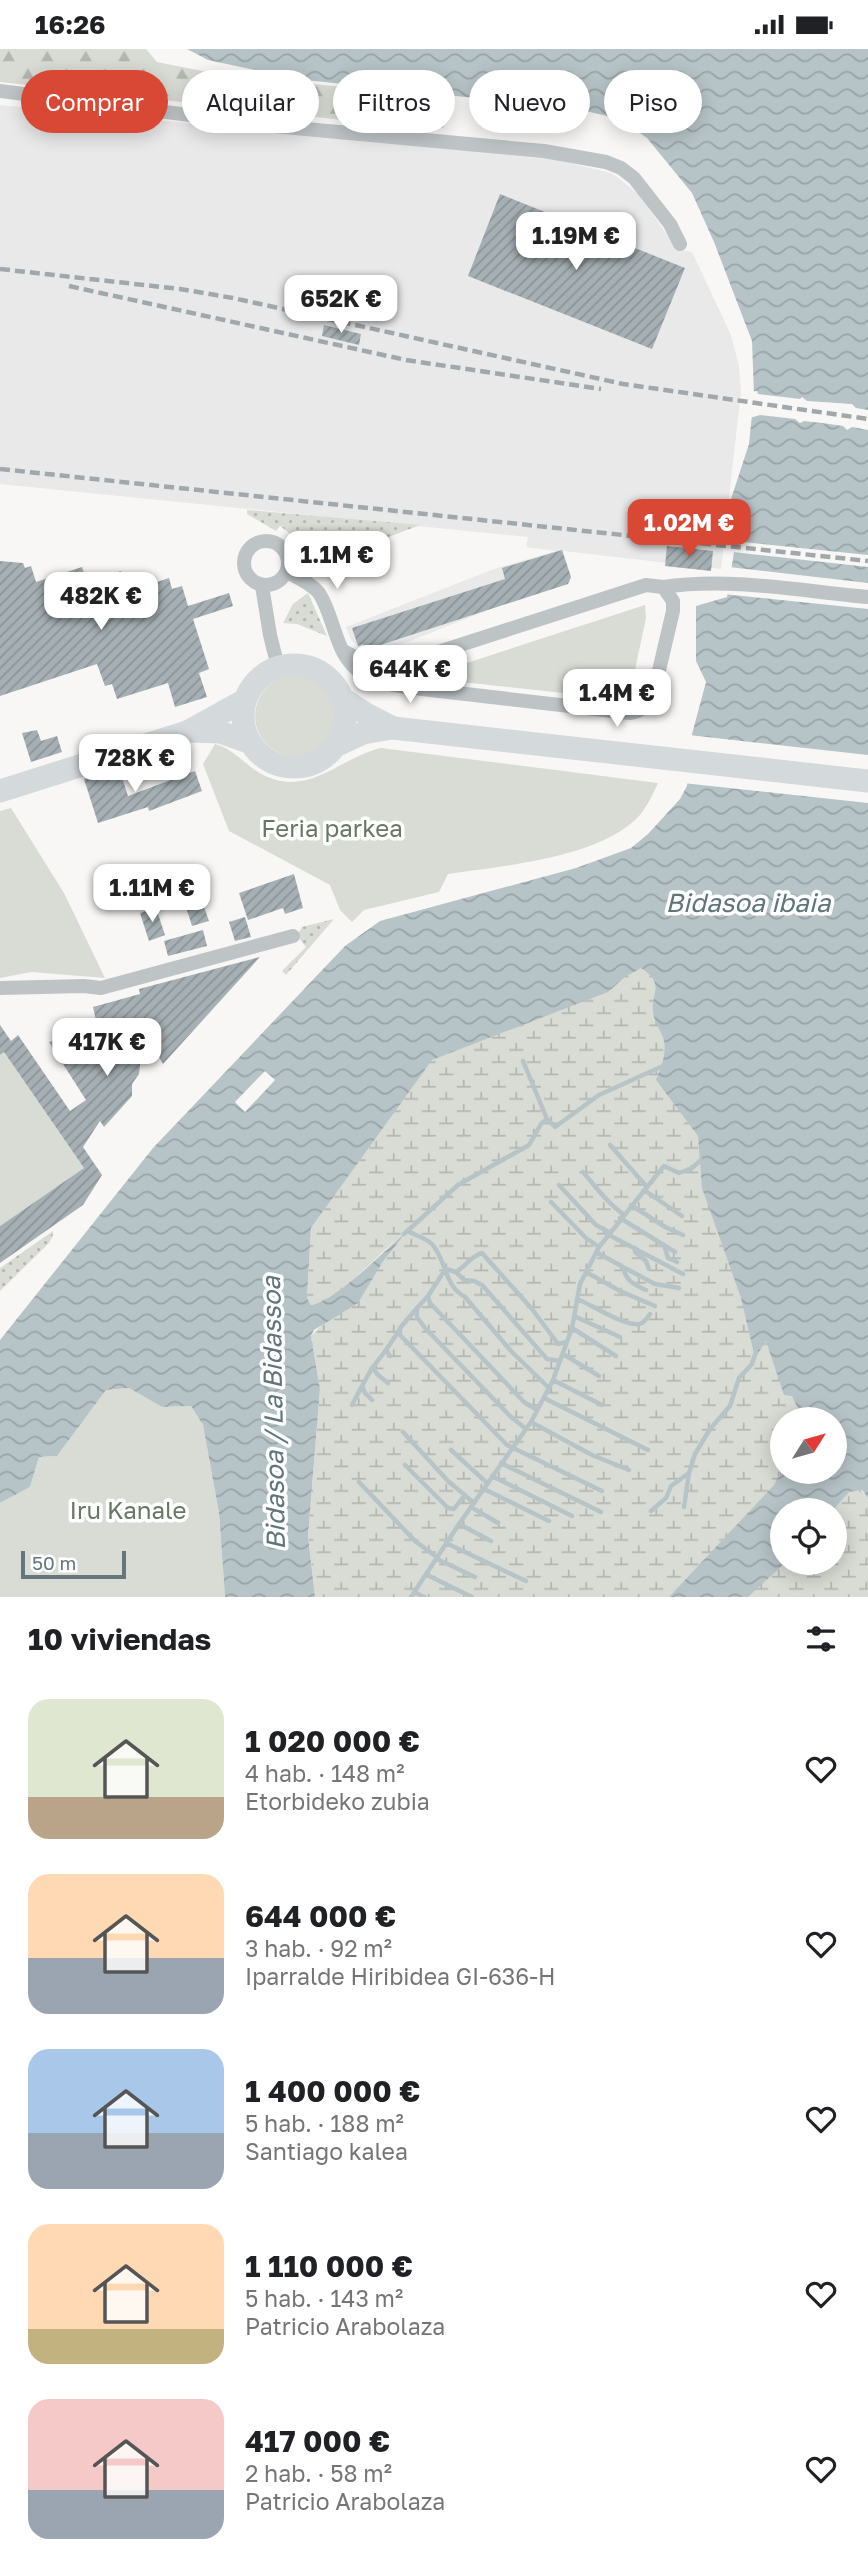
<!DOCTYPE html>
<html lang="es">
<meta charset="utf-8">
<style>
body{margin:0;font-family:"Golos Text",sans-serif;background:#f6f6f6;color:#202124;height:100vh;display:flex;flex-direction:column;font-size:26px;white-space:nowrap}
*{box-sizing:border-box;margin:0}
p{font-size:23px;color:#757577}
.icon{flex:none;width:38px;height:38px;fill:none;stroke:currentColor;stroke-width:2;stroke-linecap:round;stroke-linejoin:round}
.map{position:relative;height:1548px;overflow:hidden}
.side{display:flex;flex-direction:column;background:#fff;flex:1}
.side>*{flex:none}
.guide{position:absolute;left:21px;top:21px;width:826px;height:63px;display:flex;gap:14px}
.needle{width:46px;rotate:53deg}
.tools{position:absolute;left:770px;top:1358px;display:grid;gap:14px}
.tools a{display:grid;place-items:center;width:77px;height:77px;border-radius:50%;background:#fff;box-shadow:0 4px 18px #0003;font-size:35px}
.scale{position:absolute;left:21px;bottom:18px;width:105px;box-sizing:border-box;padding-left:7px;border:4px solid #64767e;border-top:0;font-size:19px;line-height:24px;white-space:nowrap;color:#64767e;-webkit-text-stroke:5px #fff;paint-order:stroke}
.price{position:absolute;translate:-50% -60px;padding:0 16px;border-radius:14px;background:#fff;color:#222;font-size:23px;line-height:46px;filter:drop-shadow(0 2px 4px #0008)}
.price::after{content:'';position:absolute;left:50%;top:42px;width:21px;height:16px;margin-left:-10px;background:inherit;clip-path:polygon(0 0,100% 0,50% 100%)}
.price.current{background:#d94834;color:#fff}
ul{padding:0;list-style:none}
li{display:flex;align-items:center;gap:21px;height:175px;padding:0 28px}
li span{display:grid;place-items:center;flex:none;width:196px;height:140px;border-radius:21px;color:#555}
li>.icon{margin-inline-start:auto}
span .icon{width:84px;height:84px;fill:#fffc;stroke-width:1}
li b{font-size:30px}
h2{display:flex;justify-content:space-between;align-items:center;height:84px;padding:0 28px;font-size:30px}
.tag{padding:0 24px;border-radius:32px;background:#fff;box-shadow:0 4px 18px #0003;font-size:24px;line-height:63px}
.tag.current{background:#d94834;color:#fff}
.status{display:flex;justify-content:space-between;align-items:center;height:49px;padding:0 35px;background:#fff;direction:ltr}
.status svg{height:19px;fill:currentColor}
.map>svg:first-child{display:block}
.built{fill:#e8e9e8}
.grass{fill:url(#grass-dots)}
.forest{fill:url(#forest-firs)}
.wetland{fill:url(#wetland-marsh);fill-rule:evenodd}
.green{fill:#d8dcd4}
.water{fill:url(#water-waves)}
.pier{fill:#f8f7f5}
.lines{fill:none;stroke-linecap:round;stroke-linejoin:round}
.stream{stroke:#b7c4c7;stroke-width:4.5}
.building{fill:url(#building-hatch)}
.street{stroke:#bec4c6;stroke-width:14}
.primary{stroke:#d4d9db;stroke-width:23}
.rail{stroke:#a0a8ac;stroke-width:4.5;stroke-dasharray:10 5;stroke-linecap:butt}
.labels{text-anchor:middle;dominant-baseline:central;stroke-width:7;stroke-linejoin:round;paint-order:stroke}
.park-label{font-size:24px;fill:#687763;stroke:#fff}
.water-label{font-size:26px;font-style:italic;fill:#5f7579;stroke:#fff}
</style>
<div class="status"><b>16:26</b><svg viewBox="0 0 49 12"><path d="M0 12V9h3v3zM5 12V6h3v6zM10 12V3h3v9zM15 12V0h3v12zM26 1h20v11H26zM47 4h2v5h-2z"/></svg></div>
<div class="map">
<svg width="868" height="1548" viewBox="0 0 868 1548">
<defs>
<pattern id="grass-dots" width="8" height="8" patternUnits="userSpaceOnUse" patternTransform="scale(1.75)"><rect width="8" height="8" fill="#d8dcd4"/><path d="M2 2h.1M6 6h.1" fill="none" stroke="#b3b7b1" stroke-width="1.8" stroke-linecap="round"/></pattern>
<pattern id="forest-firs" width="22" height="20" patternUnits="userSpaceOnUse" patternTransform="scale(1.75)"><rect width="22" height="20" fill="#d8dcd4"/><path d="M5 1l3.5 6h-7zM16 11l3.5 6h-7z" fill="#b3b7b1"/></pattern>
<pattern id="wetland-marsh" width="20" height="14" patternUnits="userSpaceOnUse" patternTransform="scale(1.75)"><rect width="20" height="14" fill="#d8dcd4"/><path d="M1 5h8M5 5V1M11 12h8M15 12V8" fill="none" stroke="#b3b7b1"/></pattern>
<pattern id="water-waves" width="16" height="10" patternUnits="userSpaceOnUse" patternTransform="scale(1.75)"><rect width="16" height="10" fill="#b7c4c7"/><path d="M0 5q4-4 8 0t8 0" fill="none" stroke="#98a4a7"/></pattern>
<pattern id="building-hatch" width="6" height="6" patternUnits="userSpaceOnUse" patternTransform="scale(1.75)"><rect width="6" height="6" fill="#a6b0b4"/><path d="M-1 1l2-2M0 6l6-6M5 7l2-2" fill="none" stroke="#8b9498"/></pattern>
</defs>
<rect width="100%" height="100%" fill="#f8f7f5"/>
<path class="built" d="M0,56L544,108L611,124L620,130L639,146L677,200L692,203L731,286L739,317L741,342L721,520L563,502L571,528L370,608L352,592L346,578L494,520L556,502L526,498L528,488L0,435Z"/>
<path class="grass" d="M247,461L420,476L308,519C302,513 303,506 300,498C296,488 288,483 280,477L276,482L247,465Z
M308,544L327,587L297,575L283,574L293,555Z
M334,870L286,926L282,922L306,898L297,887L302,878Z
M53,1182V1186L49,1194L0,1242V1219Z"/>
<path class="forest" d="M0,0H146L157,13L227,27L441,47L444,79L370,74L0,33Z"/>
<path class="wetland" d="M661,897L816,1370H782V1423C819,1423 842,1417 868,1449V1548H315L308,1487L320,1340L311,1287L382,1214L404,1185C379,1203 339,1251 311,1256L307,1249L311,1179L430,1011ZM782,1461H835V1514H782Z"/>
<path class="green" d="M645,556L646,569L630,644L618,650L443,631L442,622Z
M255 667a40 40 0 1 1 80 0a40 40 0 1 1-80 0Z
M215,695C237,701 248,721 270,729C312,745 342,708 381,699L658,734C653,745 647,758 639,767C600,809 502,817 448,825L439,843L364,861L352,873L340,861L330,836L229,782L203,715Z
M11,759L64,844L105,929L31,923L0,929V762Z
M4,1003L84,1119L0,1177V1006Z
M129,1339L162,1358L191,1357L203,1376L219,1464L225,1548H0V1454L30,1438L39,1408L57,1407L106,1341Z"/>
<path class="water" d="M187,0H868V1449L862,1441L849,1443L833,1461H782V1514H785L748,1548H669L774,1436L782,1420V1423H835V1370H803L792,1347L784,1346L766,1292L755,1309L741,1249L702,1139L698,1087L656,1031C661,1018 668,1003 663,988C660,981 656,975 654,968C648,945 668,937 641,919L625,928L608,943L432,1011L311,1179L307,1249L311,1256C336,1252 386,1200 407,1182L382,1214L358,1254L314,1281L311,1287L320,1340L308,1487L315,1548H225L219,1464L203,1376L191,1357L162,1358L129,1339L106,1341L57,1407L39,1408L30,1438L0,1454V1291L153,1099L345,897L380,872L576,819L631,799L648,785L680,750L687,737L692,685L706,633L696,612V557L727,548L736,490L731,450L749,395L754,346L752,292L714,193L692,144L647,89L620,70L577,60L296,30L208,11Z"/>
<path class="pier" d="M755,342H757L758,345L800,350L802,348L807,352L852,355L856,359L868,361V381L852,378L847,381L843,377L822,374L804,372L800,374L795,370L760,366L750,369L747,367L750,344Z
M734,492L868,506V518L733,503Z
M729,518L868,534V560L724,545L726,522Z
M689,686L868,706V754L683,734Z
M265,1022L275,1031L245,1063L235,1053Z"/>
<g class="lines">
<path class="stream" d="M523,1012L547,1070
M610,1096L647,1138
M583,1123C596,1138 607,1154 623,1165
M559,1136L596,1176L609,1183
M644,1141L682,1167
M551,1153L586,1189L599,1198
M631,1156L665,1178L683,1186
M620,1169L675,1203
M407,1182C415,1186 426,1189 432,1195C447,1212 444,1237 465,1248L511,1302L549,1339
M404,1185L458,1136L529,1096L541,1075L547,1070L555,1078L599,1046L665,1016
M607,1185L683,1225
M664,1196L668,1209L677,1213
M635,1199V1203L646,1212L649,1220
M596,1203L623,1218C626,1232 633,1235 646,1241
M623,1218L655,1235L679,1239
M446,1220L456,1223C466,1217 471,1207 482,1204L532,1260L558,1295L566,1293
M445,1221L428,1247L430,1254L524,1353L537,1361
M456,1223L464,1231L474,1232L482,1236L547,1310L560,1312
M586,1223L620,1242L655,1257
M428,1247L417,1259V1268L425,1279L510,1367L526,1380
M577,1250C591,1255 629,1281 642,1274C645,1272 648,1268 650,1265
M417,1259L400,1279V1286L507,1396L602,1442
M574,1267L620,1288
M572,1279L616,1307
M386,1301L373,1318L377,1325L388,1334
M563,1305L599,1327
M390,1307L386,1301L400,1280
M553,1331L602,1356
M544,1349L648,1401
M372,1351L365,1344L362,1337L372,1319
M352,1356L362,1337
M531,1373L592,1406L629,1421
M403,1383L448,1432L474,1454
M451,1401L487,1434
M501,1414L601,1463
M405,1416L448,1459L454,1460L464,1447
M492,1427L572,1467
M359,1433L415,1492L438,1509
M484,1440L549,1472
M471,1458L498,1474
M684,1458L689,1424
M651,1462L666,1449L671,1437L689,1424L695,1405L710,1380L730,1357L739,1329L752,1315L756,1303
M459,1475L491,1492
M446,1494L526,1532
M437,1510L475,1528
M427,1526L472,1548
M414,1543L424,1548
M411,1548L459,1475L531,1373L553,1331L572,1279L580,1235L599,1198L664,1117L679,1124L692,1119L701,1111"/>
</g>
<path class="building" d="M500,145L685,219L652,300L468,227Z
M324,276L361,285L359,296L322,287Z
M667,497L713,502L711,522L665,517Z
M562,501L571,528L568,535L365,601L363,595L358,597L352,579L505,530L502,519Z
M0,512L23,514L25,519L31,517L36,533L82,518L87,533L121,522L128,543L169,529L172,540L182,537L188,557L229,544L233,557L193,570L209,620L199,624L207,648L175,658L168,634L117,650L112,635L105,637L97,615L0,647Z
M37,681L41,692L57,687L62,703L31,713L22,684Z
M119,719L128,747L195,722L202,742L149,762L148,758L98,774L84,730Z
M294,825L303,859L285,865L283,859L248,871L239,844Z
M199,844L209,872L192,877L183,849Z
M156,859L165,886L149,892L140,864Z
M245,868L251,888L235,892L229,873Z
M203,881L207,897L168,907L164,892Z
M260,908L163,1015L144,982L139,1025L132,1035V1047L104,1078L100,1072L83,1098L102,1126L83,1156L0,1214V1177L84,1119L4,1003L0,1006V976L11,992L18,986L70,1062L86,1051L49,993L98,980L93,958L140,945L139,940Z"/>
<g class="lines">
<path class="street" d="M0,42L284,78L544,102L606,113L621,119L634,129L670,175L680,195
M244 514a22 22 0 1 1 44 0a22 22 0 1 1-44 0Z
M287,523C298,529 311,534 319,544C336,570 334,607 363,625C381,636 402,637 422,640L630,664C642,662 646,657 653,647L673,562V552L663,538L646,536L398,616C376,619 361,612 342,601
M262,537L270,586L278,618
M663,538C730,528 801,542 868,548
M435,605C424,619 425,630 437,642
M0,939L84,937L101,939L293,887"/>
<path class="primary" d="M243 667a51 51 0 1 1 102 0a51 51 0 1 1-102 0Z
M342,649L366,665L393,679
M190,682L220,683L251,694
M335,697L363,684L393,679L868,732
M0,742L187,683L245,651"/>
<path class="rail" d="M0,220L180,240L233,249L623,335L868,370
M69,237L406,311L601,340
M0,420L868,512"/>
</g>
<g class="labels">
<g class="park-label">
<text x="332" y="778">Feria parkea</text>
<text x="128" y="1460">Iru Kanale</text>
</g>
<g class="water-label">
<text x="748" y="853">Bidasoa ibaia</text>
<text transform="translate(273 1364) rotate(-91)">Bidasoa / La Bidassoa</text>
</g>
</g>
</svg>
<div class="tools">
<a><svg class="needle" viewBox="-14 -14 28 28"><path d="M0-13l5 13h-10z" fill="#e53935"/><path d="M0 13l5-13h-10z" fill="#757577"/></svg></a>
<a><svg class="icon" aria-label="locate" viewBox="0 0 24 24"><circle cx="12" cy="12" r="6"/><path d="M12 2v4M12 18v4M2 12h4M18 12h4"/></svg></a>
</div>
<div class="scale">50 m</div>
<b class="price" style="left:576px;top:223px">1.19M €</b>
<b class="price" style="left:341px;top:286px">652K €</b>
<b class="price current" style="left:689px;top:510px">1.02M €</b>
<b class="price" style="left:337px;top:542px">1.1M €</b>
<b class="price" style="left:101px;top:583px">482K €</b>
<b class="price" style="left:410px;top:656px">644K €</b>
<b class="price" style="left:617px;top:680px">1.4M €</b>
<b class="price" style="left:135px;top:745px">728K €</b>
<b class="price" style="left:152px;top:875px">1.11M €</b>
<b class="price" style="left:107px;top:1029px">417K €</b>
<div class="guide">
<a class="tag current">Comprar</a>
<a class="tag">Alquilar</a>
<a class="tag">Filtros</a>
<a class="tag">Nuevo</a>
<a class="tag">Piso</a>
</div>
</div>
<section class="side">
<h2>10 viviendas<svg class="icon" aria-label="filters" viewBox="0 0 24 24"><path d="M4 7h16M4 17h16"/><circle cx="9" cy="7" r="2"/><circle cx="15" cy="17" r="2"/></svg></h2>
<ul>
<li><span style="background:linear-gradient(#dfe7d0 70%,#b9a48a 0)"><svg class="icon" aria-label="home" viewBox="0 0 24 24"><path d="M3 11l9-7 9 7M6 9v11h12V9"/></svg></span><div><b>1 020 000 €</b><p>4 hab. · 148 m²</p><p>Etorbideko zubia</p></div><svg class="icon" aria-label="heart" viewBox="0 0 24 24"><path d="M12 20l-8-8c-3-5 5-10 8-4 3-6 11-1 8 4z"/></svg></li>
<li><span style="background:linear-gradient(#ffd9b3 60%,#9aa5b1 0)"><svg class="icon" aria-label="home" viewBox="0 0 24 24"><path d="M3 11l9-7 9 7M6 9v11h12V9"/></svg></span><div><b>644 000 €</b><p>3 hab. · 92 m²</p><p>Iparralde Hiribidea GI-636-H</p></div><svg class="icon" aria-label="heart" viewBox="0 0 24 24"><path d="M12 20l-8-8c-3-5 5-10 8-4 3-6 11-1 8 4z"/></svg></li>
<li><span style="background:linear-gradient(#a9c7e8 60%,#9aa5b1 0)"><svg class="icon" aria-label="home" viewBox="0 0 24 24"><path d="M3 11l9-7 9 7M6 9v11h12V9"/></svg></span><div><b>1 400 000 €</b><p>5 hab. · 188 m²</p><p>Santiago kalea</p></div><svg class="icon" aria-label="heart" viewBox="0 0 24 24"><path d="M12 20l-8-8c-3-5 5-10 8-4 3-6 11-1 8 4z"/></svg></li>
<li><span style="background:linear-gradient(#ffd9b3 75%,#c2b280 0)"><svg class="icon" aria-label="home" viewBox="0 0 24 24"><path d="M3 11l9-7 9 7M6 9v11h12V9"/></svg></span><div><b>1 110 000 €</b><p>5 hab. · 143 m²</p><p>Patricio Arabolaza</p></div><svg class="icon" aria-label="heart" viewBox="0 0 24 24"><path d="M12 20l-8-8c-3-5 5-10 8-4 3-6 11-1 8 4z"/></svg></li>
<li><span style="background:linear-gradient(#f6c9c9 65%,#9aa5b1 0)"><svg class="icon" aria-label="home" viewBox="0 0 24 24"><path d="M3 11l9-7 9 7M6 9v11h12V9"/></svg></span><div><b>417 000 €</b><p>2 hab. · 58 m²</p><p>Patricio Arabolaza</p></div><svg class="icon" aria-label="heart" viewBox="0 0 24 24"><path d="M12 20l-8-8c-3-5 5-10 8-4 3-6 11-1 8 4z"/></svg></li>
</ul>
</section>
